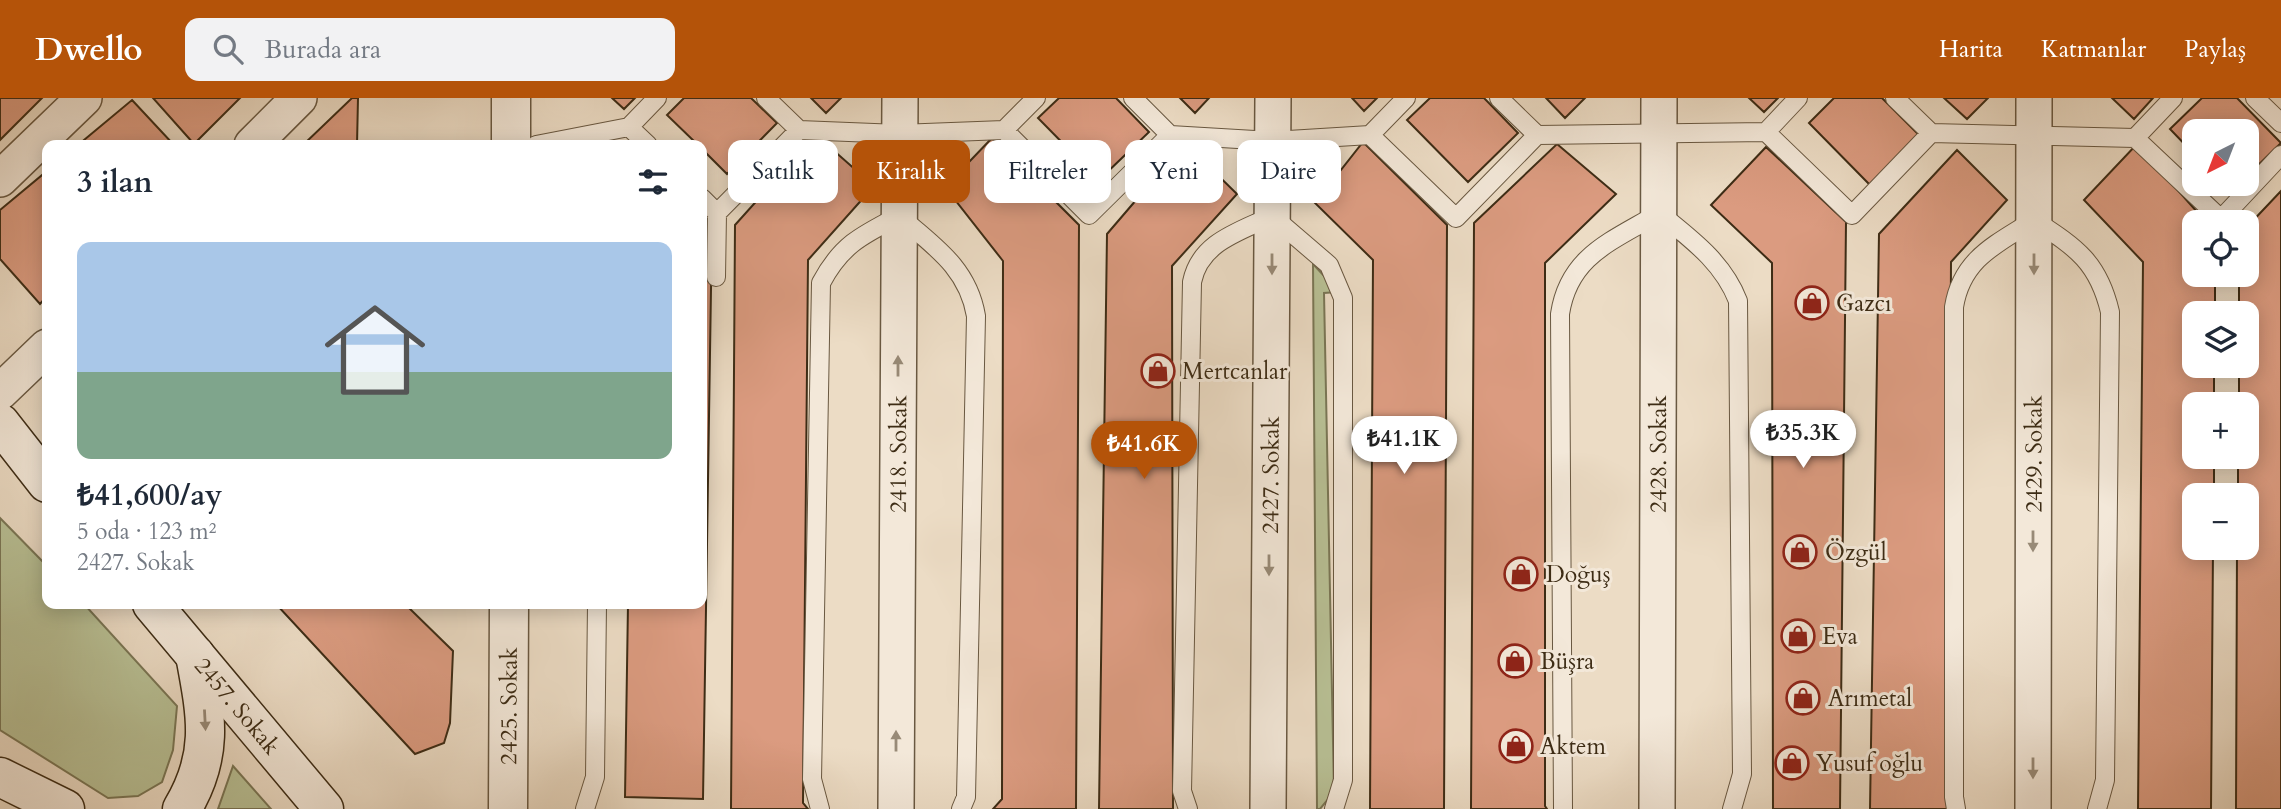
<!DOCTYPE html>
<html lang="tr">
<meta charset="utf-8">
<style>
body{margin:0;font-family:Cardo,serif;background:#f2f2f3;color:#1f2937;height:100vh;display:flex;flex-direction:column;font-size:26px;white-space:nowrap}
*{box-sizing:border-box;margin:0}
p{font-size:23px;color:#747a83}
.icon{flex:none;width:38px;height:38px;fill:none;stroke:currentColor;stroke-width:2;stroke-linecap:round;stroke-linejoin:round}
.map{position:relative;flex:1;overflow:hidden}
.drawer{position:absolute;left:42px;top:42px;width:665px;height:469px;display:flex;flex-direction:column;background:#fff;border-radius:14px;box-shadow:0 4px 18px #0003}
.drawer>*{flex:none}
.guide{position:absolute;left:728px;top:42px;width:665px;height:63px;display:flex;gap:14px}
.needle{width:46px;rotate:222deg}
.controls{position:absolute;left:2182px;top:21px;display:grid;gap:14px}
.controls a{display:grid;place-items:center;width:77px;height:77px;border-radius:14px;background:#fff;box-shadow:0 4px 18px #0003;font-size:35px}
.price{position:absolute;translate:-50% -60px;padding:0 16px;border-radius:24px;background:#fff;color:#222;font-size:23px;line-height:46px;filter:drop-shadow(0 2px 4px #0008)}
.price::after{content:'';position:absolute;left:50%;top:42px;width:21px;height:16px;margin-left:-10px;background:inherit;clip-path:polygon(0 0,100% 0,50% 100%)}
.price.current{background:#b45309;color:#fff}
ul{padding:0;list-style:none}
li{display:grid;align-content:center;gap:14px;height:371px;padding:0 35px}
li span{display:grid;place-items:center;height:217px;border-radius:14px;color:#555}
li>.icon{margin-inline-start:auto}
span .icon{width:126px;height:126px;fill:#fffc;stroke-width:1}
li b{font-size:30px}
h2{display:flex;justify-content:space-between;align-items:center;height:84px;padding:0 35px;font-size:30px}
.chip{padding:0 24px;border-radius:14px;background:#fff;box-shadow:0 4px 18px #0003;font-size:24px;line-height:63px}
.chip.current{background:#b45309;color:#fff}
header{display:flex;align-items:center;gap:42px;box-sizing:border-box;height:98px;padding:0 35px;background:#b45309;color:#fff}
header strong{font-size:33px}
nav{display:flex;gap:38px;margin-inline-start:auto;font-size:24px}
.search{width:490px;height:63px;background:#f2f2f3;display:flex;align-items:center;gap:18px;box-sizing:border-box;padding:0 24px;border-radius:14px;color:#747a83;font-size:26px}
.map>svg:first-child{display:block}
.green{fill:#b8c095;stroke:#7a7655;stroke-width:2}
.building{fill:#db9b80;stroke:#3d2c15;stroke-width:2}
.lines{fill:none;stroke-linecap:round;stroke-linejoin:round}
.service-casing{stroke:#695841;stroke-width:20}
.minor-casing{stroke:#695841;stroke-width:38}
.tertiary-casing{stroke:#695841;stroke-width:41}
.secondary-casing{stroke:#3d2c15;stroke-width:41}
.service{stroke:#f3e8d9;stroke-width:18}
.minor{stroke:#f3e8d9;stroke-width:35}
.tertiary{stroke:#f3e8d9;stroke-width:38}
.secondary{stroke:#f3e8d9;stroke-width:38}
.oneway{fill:#988a77}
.labels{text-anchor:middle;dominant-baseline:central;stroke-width:6;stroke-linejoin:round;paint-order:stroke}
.poi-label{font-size:23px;fill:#3d2c15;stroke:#f3e8d9;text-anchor:start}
.street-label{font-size:23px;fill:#3d2c15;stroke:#f3e8d9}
</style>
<header>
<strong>Dwello</strong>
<div class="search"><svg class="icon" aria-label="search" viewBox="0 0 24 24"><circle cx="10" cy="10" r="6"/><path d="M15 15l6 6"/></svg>Burada ara</div>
<nav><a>Harita</a><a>Katmanlar</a><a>Paylaş</a></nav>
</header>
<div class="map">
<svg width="2281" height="711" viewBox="0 0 2281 711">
<rect width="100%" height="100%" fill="#ecdcc5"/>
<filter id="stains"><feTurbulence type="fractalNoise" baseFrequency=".00286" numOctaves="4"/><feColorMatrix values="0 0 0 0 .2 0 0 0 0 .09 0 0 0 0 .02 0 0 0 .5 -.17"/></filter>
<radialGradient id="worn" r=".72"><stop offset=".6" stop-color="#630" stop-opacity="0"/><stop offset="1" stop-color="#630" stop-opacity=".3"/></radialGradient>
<path class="green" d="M1313,166L1339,194L1324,195L1334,694L1320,711H1317Z
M0,420L47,468V506H84L177,608L173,652L162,684L138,698L108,700L0,632Z
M233,668L271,711H218Z"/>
<path class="building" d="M0,0H42L0,42Z
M153,0H240L194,46Z
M352,0H358L357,47H303Z
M612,0H635L624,11Z
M684,0H751L777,25L727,76L702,51V47H698L667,17Z
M811,0H841L826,15Z
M1059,0H1116L1149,34L1099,82L1038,20Z
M1180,0H1209L1195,15Z
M1352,0H1377L1364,13Z
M1430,0H1484L1518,35L1468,84L1407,22Z
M1546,0H1585L1565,20Z
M1749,0H1778L1764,14Z
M1834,0H1882L1920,38L1870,87L1809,25Z
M1944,0H1988L1967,21Z
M2112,0H2153L2134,21Z
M2202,0H2237L2281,45L2247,78V33H2194V56L2170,31Z
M132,2L174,47H78Z
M816,37L874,88L808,162L803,705L808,711H731L735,127Z
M992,40L1079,127L1076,711H993L1002,701L1003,163L945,89Z
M1363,44L1447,127L1444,711H1370L1373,162L1315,105Z
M1185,45L1237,96L1172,168L1173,711H1099L1107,136Z
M1557,46L1616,96L1545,165V708L1547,711H1471L1474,125Z
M2137,46L2206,124H2194V177H2215V215H2194V268H2214V306H2194V359H2214V397H2194V450H2213L2211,711H2138L2143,164L2084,102Z
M1766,49L1846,124L1840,711H1773L1772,165L1711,107Z
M1957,52L2007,102L1951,164L1948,711H1870L1879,136Z
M47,73V198L40,206L0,161V112Z
M2224,86H2239L2231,93Z
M2281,93V711H2236L2237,450H2247V397H2238V359H2247V306H2239V268H2247V215H2239V177H2247V129Z
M702,118L712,127L703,701L625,699L628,506H702Z
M276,506H405L453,553L450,625L444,645L415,656Z"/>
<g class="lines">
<defs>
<path id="service" d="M766,0L799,32L899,36L1004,32L1036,0
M1133,0L1170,37L1272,43L1370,37L1406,0
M1499,0L1537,37
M1895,0L1931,35L2135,40L2221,121L2281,57
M2255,0L2281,25
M629,29L648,47
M1004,32L1089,117L1170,37
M1766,34L1798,0
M1370,37L1456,120L1537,37L1766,34L1852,117L1931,35
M2135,40L2173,0
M536,47L629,29L657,0
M702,100L717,115L799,32
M716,179L717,115
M585,711L595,679L597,506
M820,711L812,681L821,185C841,147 862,137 899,118C934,148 968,170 976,218L966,699L961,711
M1188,711L1182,693L1192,184C1200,144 1239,134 1272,118L1329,167L1343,200V682L1334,711
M1563,711L1560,216C1569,157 1613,143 1659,115C1691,141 1723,164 1738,203L1742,676L1732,711
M1956,711L1954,699V209C1962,160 1997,146 2034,122C2075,149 2098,163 2110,214L2105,682L2097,711"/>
<g id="minor">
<path d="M252,47L299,0"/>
<path d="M0,81L84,0"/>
<path d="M0,294L47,249"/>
<path id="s1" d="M896,711L900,0"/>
<path id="s2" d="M1268,711L1273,0"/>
<path id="s3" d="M1657,711L1659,0"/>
<path id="s4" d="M2033,711L2034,0"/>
</g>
<g id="tertiary">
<path d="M511,47V0"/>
<path id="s5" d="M508,711L509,506"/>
</g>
<g id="secondary">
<path d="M0,325L47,385"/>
<path id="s6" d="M152,506L324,711"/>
<path d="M0,679L65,711"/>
<path d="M182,711C215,656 206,617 195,557"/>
</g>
</defs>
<use href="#service" class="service-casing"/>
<use href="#minor" class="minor-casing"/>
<use href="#tertiary" class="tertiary-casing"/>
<use href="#secondary" class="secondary-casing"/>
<use href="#service" class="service"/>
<use href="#minor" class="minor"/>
<use href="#tertiary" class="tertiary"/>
<use href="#secondary" class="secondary"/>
</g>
<defs><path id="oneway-solid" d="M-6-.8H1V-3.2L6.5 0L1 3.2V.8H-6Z" transform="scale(1.75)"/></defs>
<g class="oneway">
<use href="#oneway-solid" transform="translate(1272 166) rotate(90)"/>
<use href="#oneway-solid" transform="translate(2034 166) rotate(90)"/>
<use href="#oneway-solid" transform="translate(898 268) rotate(-90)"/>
<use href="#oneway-solid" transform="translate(2033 443) rotate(90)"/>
<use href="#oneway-solid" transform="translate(1269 467) rotate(90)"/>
<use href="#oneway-solid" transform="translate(205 622) rotate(87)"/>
<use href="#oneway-solid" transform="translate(896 643) rotate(-90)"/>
<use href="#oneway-solid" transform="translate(2033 670) rotate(90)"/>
</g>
<defs>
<symbol id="shop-ring" viewBox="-11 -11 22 22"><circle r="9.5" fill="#f3e8d9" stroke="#8f2418" stroke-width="1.5"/><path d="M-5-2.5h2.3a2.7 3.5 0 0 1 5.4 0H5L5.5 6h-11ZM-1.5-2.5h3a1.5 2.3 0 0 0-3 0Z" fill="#8f2418"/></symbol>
</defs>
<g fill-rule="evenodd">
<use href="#shop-ring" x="1793" y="186" width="38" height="38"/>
<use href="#shop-ring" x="1139" y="254" width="38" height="38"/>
<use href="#shop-ring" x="1781" y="435" width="38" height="38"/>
<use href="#shop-ring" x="1502" y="457" width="38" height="38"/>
<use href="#shop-ring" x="1779" y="519" width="38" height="38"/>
<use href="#shop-ring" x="1496" y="544" width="38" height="38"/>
<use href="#shop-ring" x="1784" y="581" width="38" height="38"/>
<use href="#shop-ring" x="1497" y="629" width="38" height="38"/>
<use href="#shop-ring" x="1773" y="646" width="38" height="38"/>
</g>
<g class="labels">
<g class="poi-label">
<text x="1836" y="205">Gazcı</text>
<text x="1182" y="273">Mertcanlar</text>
<text x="1825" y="454">Özgül</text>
<text x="1546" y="476">Doğuş</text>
<text x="1822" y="538">Eva</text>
<text x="1540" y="563">Büşra</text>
<text x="1828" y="600">Arımetal</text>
<text x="1540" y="648">Aktem</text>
<text x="1816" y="665">Yusuf oğlu</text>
</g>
<g class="street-label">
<text stroke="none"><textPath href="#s1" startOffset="355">2418. Sokak</textPath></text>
<text stroke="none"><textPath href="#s4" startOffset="355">2429. Sokak</textPath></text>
<text stroke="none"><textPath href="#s3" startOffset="355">2428. Sokak</textPath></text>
<text stroke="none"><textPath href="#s2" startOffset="334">2427. Sokak</textPath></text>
<text stroke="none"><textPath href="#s6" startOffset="133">2457. Sokak</textPath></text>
<text stroke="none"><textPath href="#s5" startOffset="103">2425. Sokak</textPath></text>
</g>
</g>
<rect width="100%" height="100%" filter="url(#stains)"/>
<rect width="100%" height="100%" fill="url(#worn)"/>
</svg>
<div class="controls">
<a><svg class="needle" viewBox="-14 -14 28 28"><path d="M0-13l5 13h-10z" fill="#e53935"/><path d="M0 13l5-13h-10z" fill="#747a83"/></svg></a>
<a><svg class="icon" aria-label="locate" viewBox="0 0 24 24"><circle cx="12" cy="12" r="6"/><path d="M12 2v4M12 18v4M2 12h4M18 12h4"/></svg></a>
<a><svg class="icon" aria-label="layers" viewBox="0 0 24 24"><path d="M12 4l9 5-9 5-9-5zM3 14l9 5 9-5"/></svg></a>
<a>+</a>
<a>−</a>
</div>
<b class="price" style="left:1803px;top:372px">₺35.3K</b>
<b class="price" style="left:1404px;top:378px">₺41.1K</b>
<b class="price current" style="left:1144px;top:383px">₺41.6K</b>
<div class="guide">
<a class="chip">Satılık</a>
<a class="chip current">Kiralık</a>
<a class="chip">Filtreler</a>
<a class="chip">Yeni</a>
<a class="chip">Daire</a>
</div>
<section class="drawer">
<h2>3 ilan<svg class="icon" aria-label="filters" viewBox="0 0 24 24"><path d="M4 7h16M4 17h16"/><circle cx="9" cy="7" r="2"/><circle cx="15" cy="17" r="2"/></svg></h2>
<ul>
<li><span style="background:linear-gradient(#a9c7e8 60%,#7fa58c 0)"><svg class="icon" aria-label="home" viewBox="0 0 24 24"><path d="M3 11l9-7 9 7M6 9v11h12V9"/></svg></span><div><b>₺41,600/ay</b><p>5 oda · 123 m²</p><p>2427. Sokak</p></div></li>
</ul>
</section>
</div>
